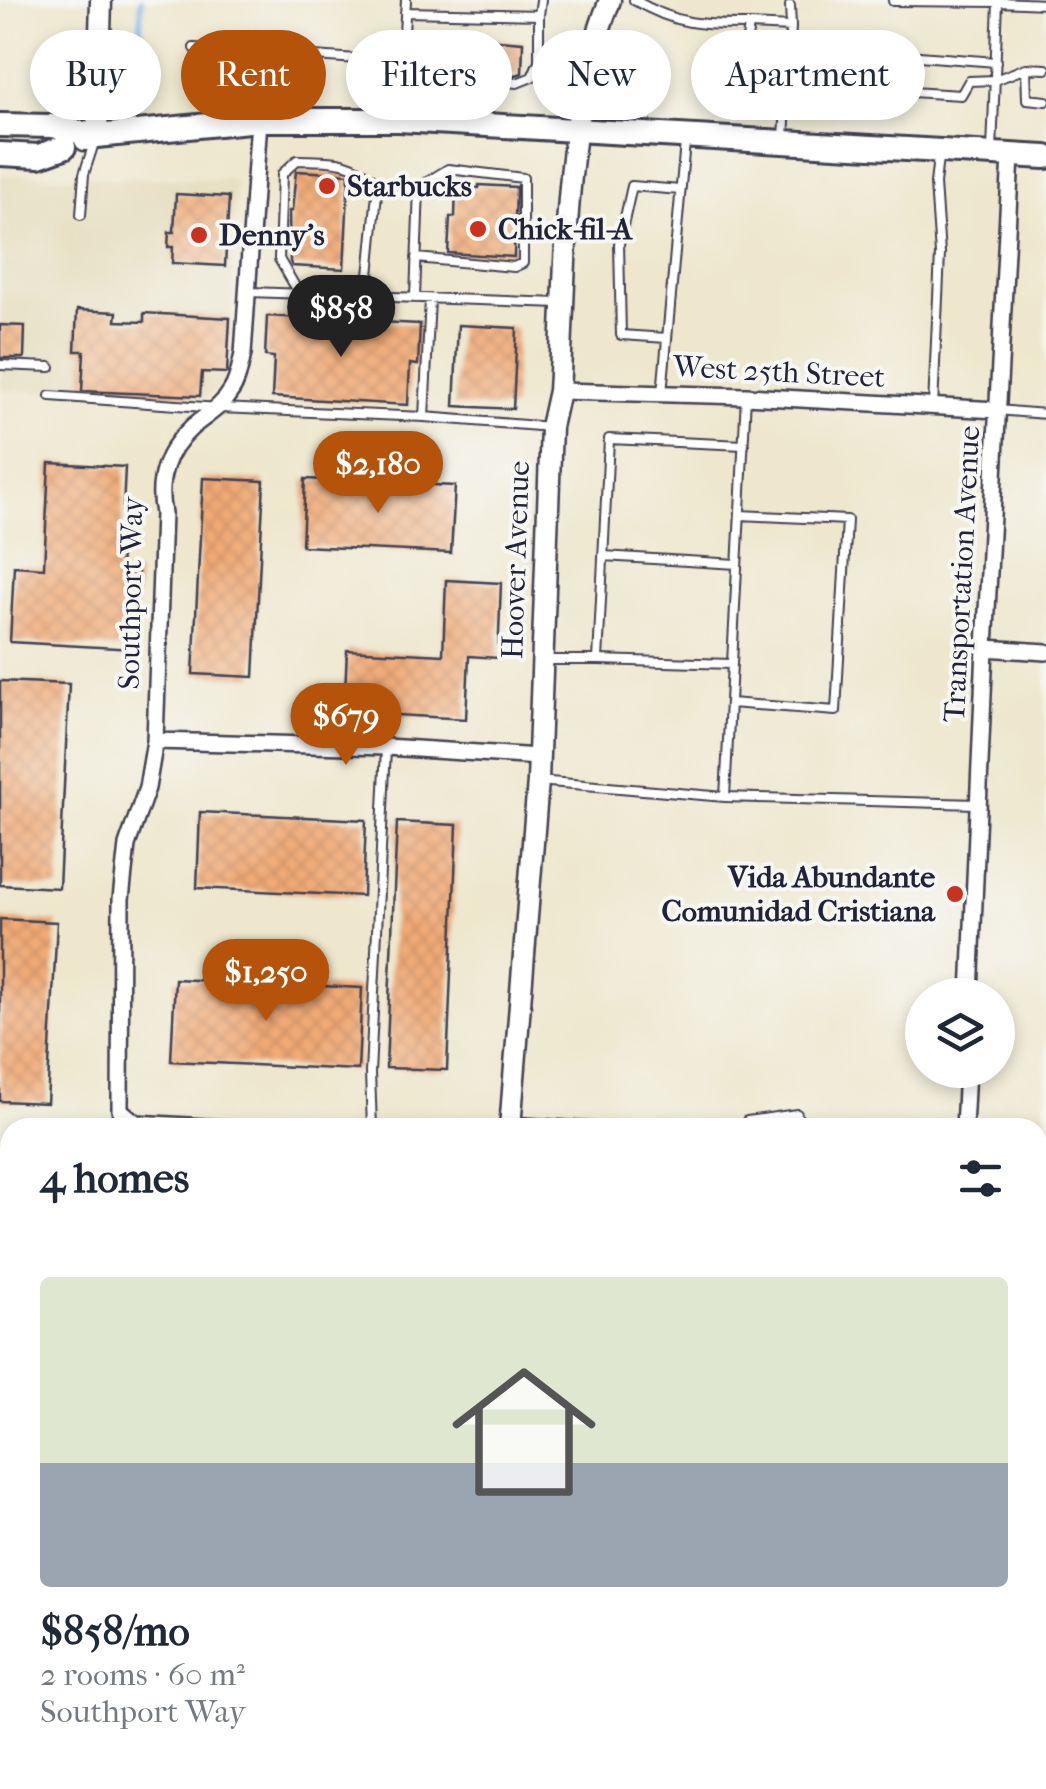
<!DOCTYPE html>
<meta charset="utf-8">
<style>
body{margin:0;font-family:"IM FELL French Canon",serif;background:#f2f2f3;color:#1f2937;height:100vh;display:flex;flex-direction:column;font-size:38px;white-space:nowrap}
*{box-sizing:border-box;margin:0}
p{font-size:32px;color:#747a83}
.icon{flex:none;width:55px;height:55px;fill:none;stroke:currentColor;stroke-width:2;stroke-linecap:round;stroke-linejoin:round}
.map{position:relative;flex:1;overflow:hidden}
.panel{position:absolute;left:0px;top:1118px;width:1048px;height:672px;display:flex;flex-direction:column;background:#fff;border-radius:30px 30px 0 0;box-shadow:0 5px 15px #0003}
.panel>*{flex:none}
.guide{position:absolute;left:30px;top:30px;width:988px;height:90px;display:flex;gap:20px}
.controls{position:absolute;left:905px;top:978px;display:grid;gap:20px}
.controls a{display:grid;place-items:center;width:110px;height:110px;border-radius:50%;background:#fff;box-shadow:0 5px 15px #0003;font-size:50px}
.price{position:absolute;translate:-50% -85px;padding:0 22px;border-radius:35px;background:#b45309;color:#fff;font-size:32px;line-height:65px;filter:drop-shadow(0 2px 5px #0008)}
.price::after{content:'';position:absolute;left:50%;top:60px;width:30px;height:22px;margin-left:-15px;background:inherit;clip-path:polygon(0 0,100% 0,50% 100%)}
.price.active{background:#222;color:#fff}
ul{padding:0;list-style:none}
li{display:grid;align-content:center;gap:20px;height:530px;padding:0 40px}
li span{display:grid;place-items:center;height:310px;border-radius:10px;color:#555}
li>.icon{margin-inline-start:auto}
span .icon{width:180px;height:180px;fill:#fffc;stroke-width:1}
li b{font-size:42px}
h2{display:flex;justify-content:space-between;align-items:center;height:120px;padding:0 40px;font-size:42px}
.chip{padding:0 35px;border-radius:45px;background:#fff;box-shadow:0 5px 15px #0003;font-size:35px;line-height:90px}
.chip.active{background:#b45309;color:#fff}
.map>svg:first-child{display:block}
.built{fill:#e4dbba}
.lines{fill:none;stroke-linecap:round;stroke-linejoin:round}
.stream{stroke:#7bb2ea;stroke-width:5}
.building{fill:url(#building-cross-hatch)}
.service-casing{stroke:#414051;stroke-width:12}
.minor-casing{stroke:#414051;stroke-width:20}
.tertiary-casing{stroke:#414051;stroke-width:25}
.secondary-casing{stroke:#414051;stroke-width:28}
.service{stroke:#fff;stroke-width:8}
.minor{stroke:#fff;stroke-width:15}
.tertiary{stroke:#fff;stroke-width:20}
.secondary{stroke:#fff;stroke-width:22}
.rail-casing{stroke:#22223b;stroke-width:9}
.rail{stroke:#f6f6f2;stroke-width:5;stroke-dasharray:15;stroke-linecap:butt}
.poi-dot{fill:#c8321e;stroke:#f6f6f2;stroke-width:4}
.labels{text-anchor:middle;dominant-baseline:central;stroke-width:8;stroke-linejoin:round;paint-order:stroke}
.poi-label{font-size:30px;font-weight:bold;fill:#22223b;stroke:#f6f6f2;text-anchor:start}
.street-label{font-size:30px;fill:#22223b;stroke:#f6f6f2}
</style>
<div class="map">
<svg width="1046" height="1789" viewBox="0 0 1046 1789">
<defs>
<pattern id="building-cross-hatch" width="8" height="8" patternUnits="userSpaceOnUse" patternTransform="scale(2.5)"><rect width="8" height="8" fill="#f0aa76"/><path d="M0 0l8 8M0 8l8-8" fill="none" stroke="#ce9267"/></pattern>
</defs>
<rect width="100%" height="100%" fill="#f6f6f2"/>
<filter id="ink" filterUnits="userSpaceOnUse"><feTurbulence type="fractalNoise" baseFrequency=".01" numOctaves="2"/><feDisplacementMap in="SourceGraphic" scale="20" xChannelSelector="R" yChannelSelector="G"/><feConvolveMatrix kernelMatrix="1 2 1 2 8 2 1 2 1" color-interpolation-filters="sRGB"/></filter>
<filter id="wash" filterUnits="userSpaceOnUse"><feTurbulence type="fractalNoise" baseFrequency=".0048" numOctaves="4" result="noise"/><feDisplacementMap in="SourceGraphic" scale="40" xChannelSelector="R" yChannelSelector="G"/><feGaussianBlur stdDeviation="2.25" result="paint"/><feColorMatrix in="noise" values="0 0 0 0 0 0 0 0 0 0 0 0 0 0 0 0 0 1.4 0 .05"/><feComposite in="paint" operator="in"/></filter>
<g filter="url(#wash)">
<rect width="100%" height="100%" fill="#eee7cd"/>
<path class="built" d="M0,175L236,180L229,377L205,399L0,390Z"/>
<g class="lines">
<path class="stream" d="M140,69L141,0"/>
</g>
<g id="blocks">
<path class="building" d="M459,37L523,42L522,73L516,75L457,69Z
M296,171L349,174L344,269L292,266L290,262L289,211H292Z
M479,185L516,187L514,257L448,253L450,217H455L456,187L479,188Z
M176,194L229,197L225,266L172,263L173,247H168L169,232H174Z
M77,310L117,312L116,321L144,322V313L230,318L227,373L202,372L200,396L82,391L84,351H75Z
M267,316L353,321L352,329L379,330L380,322L420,324L418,365L410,364L408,405L272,397L274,357L265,356Z
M0,325L25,326L24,358H0Z
M458,325L517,328L513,409L454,406Z
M49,463L125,467L120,572L138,573L134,649L10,642L14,566L44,568Z
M203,478L264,481L254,677L193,674Z
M305,479L455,486L451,553L302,546Z
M446,580L501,583L498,658L469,656L466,719L344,712L347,650L443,655Z
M0,681L69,684L59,888L0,885Z
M200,812L366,820L363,896L197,888Z
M397,822L457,825L447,1070L386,1068Z
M0,919L57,922L47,1103L0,1101Z
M175,979L362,988L358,1070L171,1061Z"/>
</g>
</g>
<g filter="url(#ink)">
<use href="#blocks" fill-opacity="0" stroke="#414051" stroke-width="2.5"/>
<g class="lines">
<defs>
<path id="service" d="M634,0C677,25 700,25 749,25
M893,1L998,2
M790,6L791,27
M405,12L539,15L541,0
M790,46L996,62
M194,48L403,62
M403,56H420L453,76L517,83L532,77L539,61V15
M1026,68L1046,69
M878,90L961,95L969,81L995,80L1026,68L1027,99L1046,101
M399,116L406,0
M784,137L791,27L749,25L741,81L787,87
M992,150L998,2L1046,4
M81,215L84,174L95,140
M416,258L514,267L523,263V178L448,169L419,187
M249,292L560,303
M299,293L279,259L282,174L297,160C335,161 348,158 378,183
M367,296L378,183L419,187L415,298
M430,299L424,417L551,427
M667,338L621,335L619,244L632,186L680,190
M0,365L50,367
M662,394L685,142
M50,396L219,408L424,417
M933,407L940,254L935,184L938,157
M997,410L1046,414
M603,556L737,564
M544,660H598L609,439L744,445
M598,660L732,664
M730,703L836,711L847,520L740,515
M538,781L725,797L978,804
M725,797L746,396
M511,1121L609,1128
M372,1128L370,1073L386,748
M747,1128V1121L797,1114
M1038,1196L1046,1197
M1038,1287H1046
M1038,1389L1046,1390
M1038,1457L1046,1458
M0,1512L10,1520
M1038,1525L1046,1526
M1038,1657H1046
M1038,1701L1046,1702
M1038,1771L1046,1772
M351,1780L361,1789
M703,1789V1780
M819,1789L820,1780
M955,1789L958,1780
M1044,1789L1046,1778"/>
<path id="minor" d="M559,391L746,396L997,410
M985,648L1046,652
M155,741L386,747L539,757
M970,995L985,648L1011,156
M223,1128L136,1123L120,1110L121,899L127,845L147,788L155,741L163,513C156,481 166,451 191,428C206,415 221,408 231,391C238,381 240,366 243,354L259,120
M964,1128L967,1070
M1038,1152H1046
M0,1471L10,1478
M476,1789V1780"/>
<path id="tertiary" d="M85,140L97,136L101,0
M510,1128L538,781L551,427L559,391C567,263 562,119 610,0
M1038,1585L1046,1586"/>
<path id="secondary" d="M0,125L53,126L97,136L259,120H399L1046,157
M0,154L39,156L64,147"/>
</defs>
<use href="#service" class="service-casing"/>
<use href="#minor" class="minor-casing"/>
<use href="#tertiary" class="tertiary-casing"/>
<use href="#secondary" class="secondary-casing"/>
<use href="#service" class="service"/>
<use href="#minor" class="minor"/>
<use href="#tertiary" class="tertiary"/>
<use href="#secondary" class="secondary"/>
<defs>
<path id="rail" d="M0,1269L10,1276"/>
</defs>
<use href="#rail" class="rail-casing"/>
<use href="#rail" class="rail"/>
</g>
</g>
<g class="poi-dot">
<circle cx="327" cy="186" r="10"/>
<circle cx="478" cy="229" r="10"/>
<circle cx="199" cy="235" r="10"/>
<circle cx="955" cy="894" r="10"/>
</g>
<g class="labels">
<g class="poi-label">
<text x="347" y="186">Starbucks</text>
<text x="498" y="229">Chick-fil-A</text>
<text x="219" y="235">Denny's</text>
<text x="935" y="877" text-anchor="end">Vida Abundante<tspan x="935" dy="34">Comunidad Cristiana</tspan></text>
</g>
<g class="street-label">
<text transform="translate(779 372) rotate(3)">West 25th Street</text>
<text transform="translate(516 560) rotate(-88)">Hoover Avenue</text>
<text transform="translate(962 574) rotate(-87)">Transportation Avenue</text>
<text transform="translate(131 593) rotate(-89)">Southport Way</text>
</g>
</g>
</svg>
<div class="controls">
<a><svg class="icon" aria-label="layers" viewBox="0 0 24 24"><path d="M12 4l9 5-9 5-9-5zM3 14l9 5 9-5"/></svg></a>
</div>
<b class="price active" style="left:341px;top:360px">$858</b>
<b class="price" style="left:378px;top:516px">$2,180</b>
<b class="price" style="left:346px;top:768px">$679</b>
<b class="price" style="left:266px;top:1024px">$1,250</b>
<div class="guide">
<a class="chip">Buy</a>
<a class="chip active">Rent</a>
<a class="chip">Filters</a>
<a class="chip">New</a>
<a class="chip">Apartment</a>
</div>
<section class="panel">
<h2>4 homes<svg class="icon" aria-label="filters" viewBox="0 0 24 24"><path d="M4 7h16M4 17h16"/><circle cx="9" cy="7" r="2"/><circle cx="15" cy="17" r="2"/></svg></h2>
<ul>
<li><span style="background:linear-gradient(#dfe7d0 60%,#9aa5b1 0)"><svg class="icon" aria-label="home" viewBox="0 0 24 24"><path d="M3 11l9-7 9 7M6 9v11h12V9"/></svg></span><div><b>$858/mo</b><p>2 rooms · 60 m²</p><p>Southport Way</p></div></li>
</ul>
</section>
</div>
